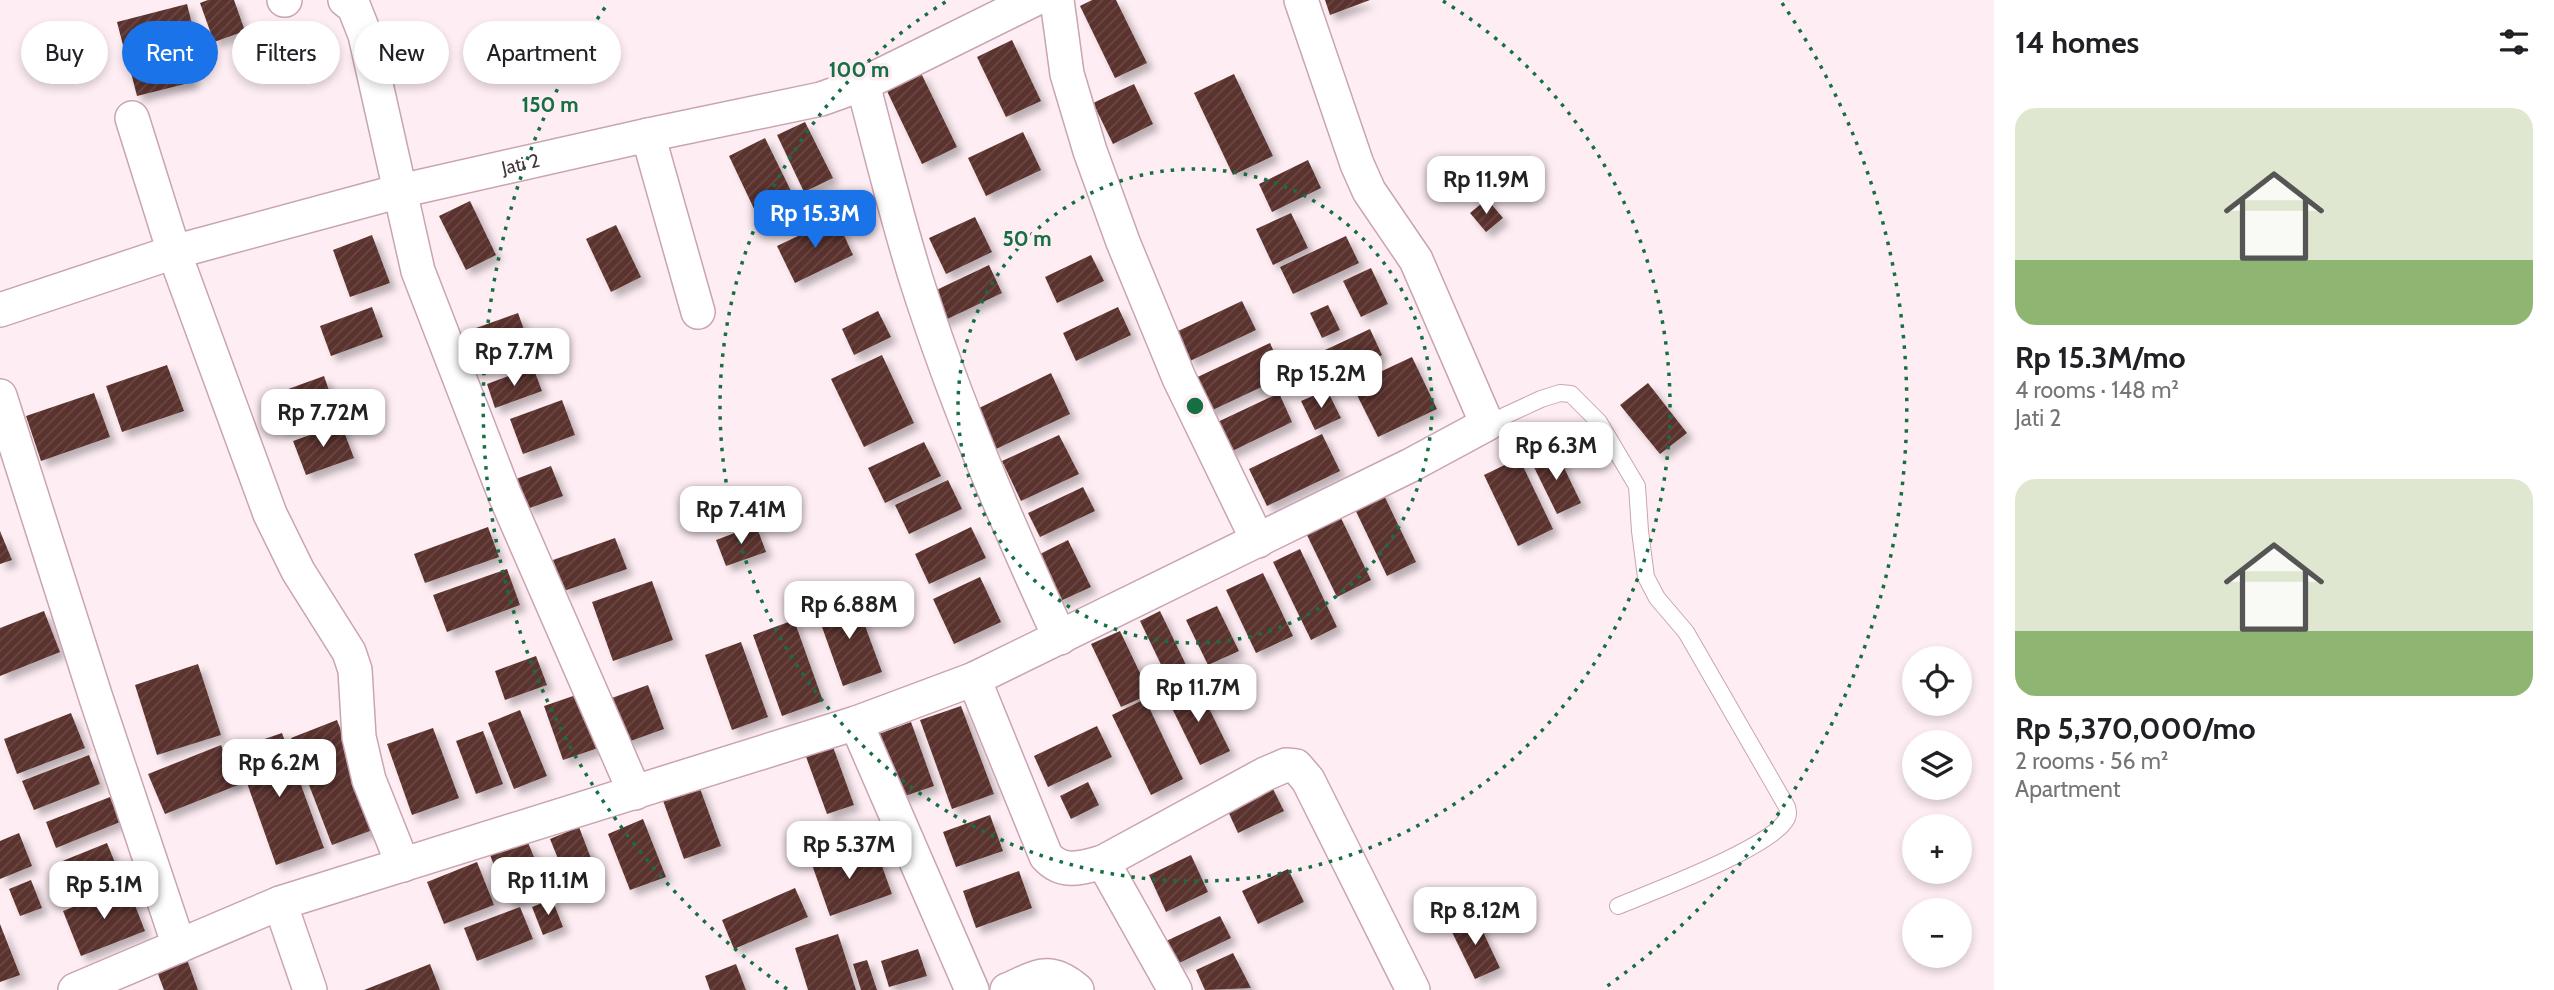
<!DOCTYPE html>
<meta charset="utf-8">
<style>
body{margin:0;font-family:Cabin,sans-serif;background:#f6f6f6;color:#202124;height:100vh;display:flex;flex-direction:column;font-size:26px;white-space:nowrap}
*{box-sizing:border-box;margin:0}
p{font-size:23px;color:#757577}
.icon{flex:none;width:38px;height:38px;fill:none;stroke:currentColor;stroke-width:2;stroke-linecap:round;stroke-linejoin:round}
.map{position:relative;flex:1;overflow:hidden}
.details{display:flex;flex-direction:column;background:#fff;width:560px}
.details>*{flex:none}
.hud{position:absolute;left:21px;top:21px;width:665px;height:63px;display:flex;gap:14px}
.fabs{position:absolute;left:1902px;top:646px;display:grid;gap:14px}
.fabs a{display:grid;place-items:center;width:70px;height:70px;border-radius:50%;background:#fff;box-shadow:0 4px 10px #0003;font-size:35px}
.price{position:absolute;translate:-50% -60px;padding:0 16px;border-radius:14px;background:#fff;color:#222;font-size:23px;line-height:46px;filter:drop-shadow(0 2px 4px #0008)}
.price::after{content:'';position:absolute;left:50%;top:42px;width:21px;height:16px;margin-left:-10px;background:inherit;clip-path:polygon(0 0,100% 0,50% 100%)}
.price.active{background:#1a73e8;color:#fff}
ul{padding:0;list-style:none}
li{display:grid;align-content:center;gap:14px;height:371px;padding:0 21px}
li span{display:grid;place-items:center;height:217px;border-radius:21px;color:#555}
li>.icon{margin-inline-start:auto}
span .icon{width:126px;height:126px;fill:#fffc;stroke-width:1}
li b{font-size:30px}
h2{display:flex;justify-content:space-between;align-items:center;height:84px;padding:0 21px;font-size:30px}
.tag{padding:0 24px;border-radius:32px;background:#fff;box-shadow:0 4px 10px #0003;font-size:24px;line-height:63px}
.tag.active{background:#1a73e8;color:#fff}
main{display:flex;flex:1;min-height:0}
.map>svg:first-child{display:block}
.building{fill:url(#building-hatch);filter:url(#shadow)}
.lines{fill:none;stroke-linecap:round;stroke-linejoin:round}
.service-casing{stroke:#c9a4b1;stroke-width:18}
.minor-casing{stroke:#c9a4b1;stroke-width:36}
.service{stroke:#fff;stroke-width:16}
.minor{stroke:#fff;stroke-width:33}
.ring{fill:none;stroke:#156f43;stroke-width:3.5;stroke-dasharray:3.5 7}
.labels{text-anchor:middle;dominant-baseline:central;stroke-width:7;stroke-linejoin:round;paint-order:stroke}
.street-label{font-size:19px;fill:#45363b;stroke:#feeef3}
.centre{fill:#156f43;stroke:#feeef3;stroke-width:3.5}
.ring-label{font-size:21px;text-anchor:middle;font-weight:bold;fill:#156f43;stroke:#feeef3;stroke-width:7;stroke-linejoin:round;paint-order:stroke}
</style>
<main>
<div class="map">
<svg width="1994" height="990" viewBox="0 0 1994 990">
<defs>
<pattern id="building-hatch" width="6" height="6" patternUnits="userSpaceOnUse" patternTransform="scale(1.75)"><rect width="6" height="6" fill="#5a322d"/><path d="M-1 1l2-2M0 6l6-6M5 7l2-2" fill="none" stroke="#6a4844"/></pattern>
<filter id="shadow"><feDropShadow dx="6" dy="6" stdDeviation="3.5" flood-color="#0004"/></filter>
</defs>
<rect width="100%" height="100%" fill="#feeef3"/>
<path class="building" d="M208,0H234L245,31L214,42L200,3Z
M1092,0H1116L1147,63L1115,78L1080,6Z
M1325,0H1370L1330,15Z
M187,4L196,40L126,57L117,22Z
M1012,40L1041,101L1006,117L977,57Z
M185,51L193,82L137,96L129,65Z
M921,73L957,147L922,164L886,89Z
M1234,74L1273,156L1233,175L1194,93Z
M1134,84L1153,124L1113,144L1093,103Z
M805,122L833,178L804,192L777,135Z
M1023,132L1041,170L986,196L968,158Z
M765,138L793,195L756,213L729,156Z
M1308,160L1321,188L1272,212L1259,184Z
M1487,199L1503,218L1486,232L1470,213Z
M470,201L496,255L466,270L439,216Z
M1291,213L1308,248L1273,265L1256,229Z
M975,217L992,252L946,274L929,238Z
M836,218L853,255L795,283L777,246Z
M616,225L641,277L611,292L586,239Z
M372,235L390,283L350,297L333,250Z
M1346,236L1359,263L1293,294L1280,267Z
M1091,255L1104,281L1057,303L1045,277Z
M989,265L1002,293L941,322L928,294Z
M1371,268L1388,304L1361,317L1343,281Z
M1242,301L1256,330L1190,361L1176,332Z
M1328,305L1340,330L1322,338L1310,313Z
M372,307L383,337L331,356L320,326Z
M1118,307L1131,335L1076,361L1063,333Z
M878,311L891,337L854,355L842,329Z
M518,313L530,346L474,366L462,333Z
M1370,329L1382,355L1337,376L1325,350Z
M1270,343L1285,376L1204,414L1189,381Z
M882,355L914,423L864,447L831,379Z
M1412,357L1437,409L1378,437L1352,385Z
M167,365L184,411L122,432L106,386Z
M533,367L542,391L495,408L487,384Z
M1051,373L1070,414L994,450L975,410Z
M324,376L336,410L281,429L269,396Z
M1648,383L1687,433L1660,454L1620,405Z
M1327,390L1341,418L1315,430L1301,401Z
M94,393L110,437L41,461L26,416Z
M1279,393L1292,422L1224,455L1209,426Z
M562,400L575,435L523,454L510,419Z
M341,424L354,458L306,475L293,441Z
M1322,434L1340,471L1267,506L1249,469Z
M1059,435L1079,474L1021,501L1002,461Z
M924,442L941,476L885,503L868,468Z
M1555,449L1581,503L1557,514L1531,461Z
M1519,458L1553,529L1518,546L1484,475Z
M551,466L563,496L527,509L516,479Z
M948,480L962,509L909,534L895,505Z
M1083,487L1095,511L1040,537L1028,513Z
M1380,487L1416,562L1387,576L1351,501Z
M1340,516L1371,580L1337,597L1306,533Z
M756,525L766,552L726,566L716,540Z
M488,527L499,557L425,583L414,554Z
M971,527L986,558L929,584L915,554Z
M0,531L12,560L0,564Z
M615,538L627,569L564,591L553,560Z
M1068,540L1091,587L1058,602L1036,556Z
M1300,549L1337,627L1311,640L1273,562Z
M507,569L520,605L447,632L433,595Z
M1263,573L1293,636L1256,653L1226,590Z
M980,577L1001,622L954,644L933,599Z
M652,581L673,640L613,661L592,602Z
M854,596L882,672L843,686L816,610Z
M1217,606L1239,651L1208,665L1186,620Z
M44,611L60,652L0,676V628Z
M1160,611L1188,669L1168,679L1140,621Z
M794,620L823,701L782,716L753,635Z
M1120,631L1150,694L1121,707L1091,644Z
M741,642L768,717L732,730L705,655Z
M536,656L547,685L505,700L495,671Z
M198,664L221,735L157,755L135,685Z
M1197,684L1230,751L1200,765L1167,698Z
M648,685L664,729L625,743L609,699Z
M579,694L598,748L563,760L544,706Z
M1145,699L1183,779L1151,795L1112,715Z
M961,706L994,794L952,809L920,720Z
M520,710L547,776L514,789L488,723Z
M71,713L85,748L17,774L4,739Z
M337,720L378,828L332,845L291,738Z
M911,722L934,786L899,798L876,735Z
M1097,726L1112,757L1048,787L1034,756Z
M433,728L459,798L412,815L387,744Z
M483,731L503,784L476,794L456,741Z
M282,733L324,848L276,865L235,749Z
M832,744L854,805L827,814L805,754Z
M221,745L238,785L165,814L148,774Z
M89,755L100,784L34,810L22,781Z
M1088,782L1099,805L1071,819L1060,796Z
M698,783L721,846L684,859L661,795Z
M1271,785L1284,811L1238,833L1226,807Z
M110,797L120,822L56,848L46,822Z
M990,815L1003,851L956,867L943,832Z
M643,819L666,877L630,890L608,834Z
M579,827L600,882L572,893L550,839Z
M19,833L32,866L0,879V841Z
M527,840L547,889L509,903L490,855Z
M107,843L120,875L68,895L55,864Z
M836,846L843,868L878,855L892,894L830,916L809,856Z
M1191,855L1208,892L1166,912L1149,875Z
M477,862L494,905L444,924L427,882Z
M1288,869L1304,902L1258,924L1242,891Z
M1019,871L1032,908L976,928L963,891Z
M31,880L42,908L20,916L9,889Z
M127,885L145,931L81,956L63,911Z
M795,888L808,917L734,949L722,920Z
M552,899L563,927L543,935L532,907Z
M520,907L533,939L477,961L464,928Z
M1475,915L1500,968L1475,979L1450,928Z
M1220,916L1231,938L1175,965L1164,942Z
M0,924L20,975L0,982Z
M838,934L856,990H808L795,948Z
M918,949L927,976L889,987L881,961Z
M1233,953L1251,988L1205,990L1196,970Z
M185,954L198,990H164L155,966Z
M867,960L877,990H861L853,964Z
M430,964L440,990H364Z
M736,964L746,990H710L705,976Z"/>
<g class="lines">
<defs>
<path id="service" d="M1487,424L1541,399L1560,393L1571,394L1599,422L1637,486L1640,531L1646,577L1657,598L1686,632L1787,807C1788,812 1789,813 1787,818C1774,847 1651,892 1618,906"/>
<g id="minor">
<path d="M284,0H285"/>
<path d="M345,0L354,7L365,35L418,271L504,493L635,793"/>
<path d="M1057,0L1067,74L1090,151L1123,242L1179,378L1258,541"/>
<path d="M863,84C880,149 896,215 916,279C955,402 1006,521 1060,638"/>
<path d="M132,118L174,252L270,514L298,571L349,652L355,670L359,737L369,780L403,865"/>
<path d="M648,135L698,312"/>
<path id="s1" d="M0,310L174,252L400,191L648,135L821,99L863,84L1033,0"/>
<path d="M0,396L96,698L179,946"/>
<path d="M974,679L1046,856C1063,875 1081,868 1103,862L1175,990"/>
<path d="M856,723L972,990"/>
<path d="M1103,862L1265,774L1286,765L1296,766L1308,780L1413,990"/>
<path d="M280,903L310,990"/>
<path d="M75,990L280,903L856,723L974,679L1411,465L1487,424L1416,260L1369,191L1357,164L1301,0"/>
<path d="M1007,990C1036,978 1048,965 1077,990"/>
</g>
</defs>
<use href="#service" class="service-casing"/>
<use href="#minor" class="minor-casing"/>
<use href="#service" class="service"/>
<use href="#minor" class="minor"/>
</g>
<g class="ring">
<circle cx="1195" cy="406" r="237"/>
<path d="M1443 1A475 475 0 1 1 947 1"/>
<path d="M787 989A712 712 0 0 1 608 3M1782 3A712 712 0 0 1 1603 989"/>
</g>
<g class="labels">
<g class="street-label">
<text stroke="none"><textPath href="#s1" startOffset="541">Jati 2</textPath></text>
</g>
</g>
<circle cx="1195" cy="406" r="10" class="centre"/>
<g class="ring-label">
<text x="859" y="77">100 m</text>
<text x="550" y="112">150 m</text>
<text x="1027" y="246">50 m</text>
</g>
</svg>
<div class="fabs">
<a><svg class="icon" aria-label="locate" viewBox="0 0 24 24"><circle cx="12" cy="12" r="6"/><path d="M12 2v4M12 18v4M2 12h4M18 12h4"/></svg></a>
<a><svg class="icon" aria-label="layers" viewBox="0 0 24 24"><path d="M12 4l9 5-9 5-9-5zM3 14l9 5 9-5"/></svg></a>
<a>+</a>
<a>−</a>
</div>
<b class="price" style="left:1486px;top:216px">Rp 11.9M</b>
<b class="price active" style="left:815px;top:250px">Rp 15.3M</b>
<b class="price" style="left:514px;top:388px">Rp 7.7M</b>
<b class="price" style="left:1321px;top:410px">Rp 15.2M</b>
<b class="price" style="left:323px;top:449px">Rp 7.72M</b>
<b class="price" style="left:1556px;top:482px">Rp 6.3M</b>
<b class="price" style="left:741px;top:546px">Rp 7.41M</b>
<b class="price" style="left:849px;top:641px">Rp 6.88M</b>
<b class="price" style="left:1198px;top:724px">Rp 11.7M</b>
<b class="price" style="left:279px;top:799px">Rp 6.2M</b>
<b class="price" style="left:849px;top:881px">Rp 5.37M</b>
<b class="price" style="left:548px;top:917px">Rp 11.1M</b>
<b class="price" style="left:104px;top:921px">Rp 5.1M</b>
<b class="price" style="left:1475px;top:947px">Rp 8.12M</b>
<div class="hud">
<a class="tag">Buy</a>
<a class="tag active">Rent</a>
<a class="tag">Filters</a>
<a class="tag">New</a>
<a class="tag">Apartment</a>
</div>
</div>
<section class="details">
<h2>14 homes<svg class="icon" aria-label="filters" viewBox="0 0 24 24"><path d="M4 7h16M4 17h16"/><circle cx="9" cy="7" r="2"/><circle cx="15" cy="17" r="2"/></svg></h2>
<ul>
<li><span style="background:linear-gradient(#dfe7d0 70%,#8fb573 0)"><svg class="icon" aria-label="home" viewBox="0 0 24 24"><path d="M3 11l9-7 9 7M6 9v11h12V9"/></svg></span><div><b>Rp 15.3M/mo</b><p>4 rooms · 148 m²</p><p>Jati 2</p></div></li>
<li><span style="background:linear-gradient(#dfe7d0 70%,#8fb573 0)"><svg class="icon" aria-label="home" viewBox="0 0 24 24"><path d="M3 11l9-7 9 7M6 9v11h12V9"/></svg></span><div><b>Rp 5,370,000/mo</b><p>2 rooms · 56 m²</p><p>Apartment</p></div></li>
</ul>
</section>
</main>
